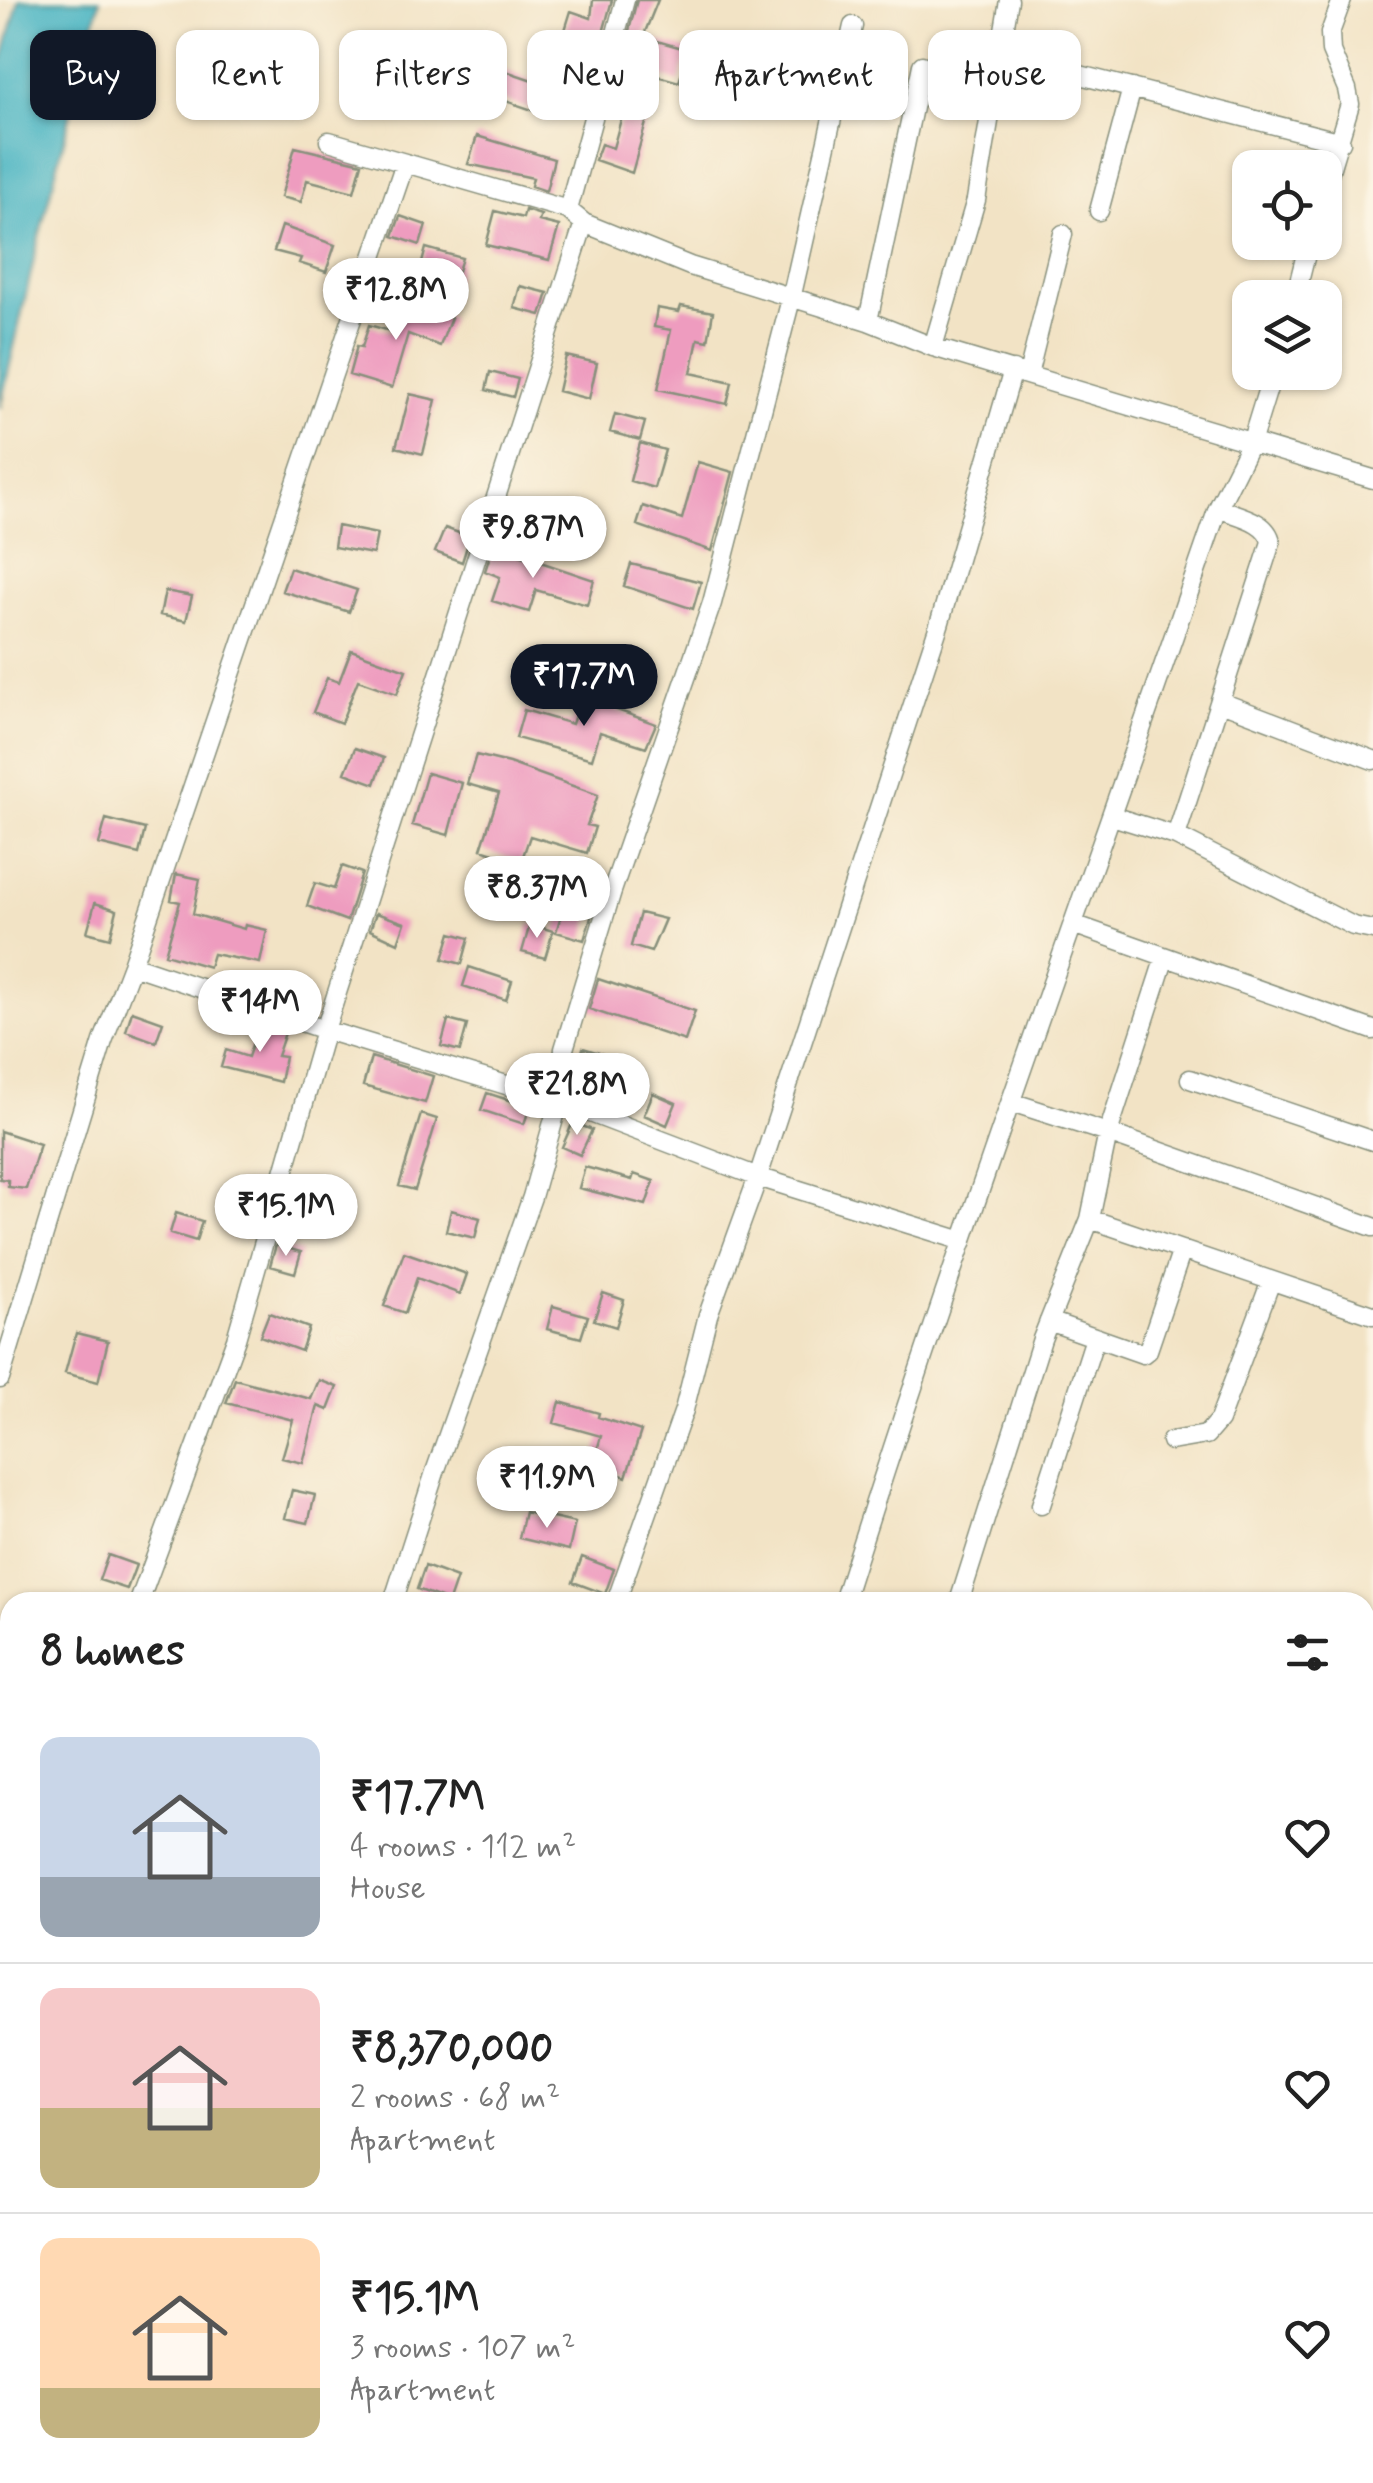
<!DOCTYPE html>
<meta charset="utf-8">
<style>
body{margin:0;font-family:Mynerve,sans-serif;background:#f2f2f2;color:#222;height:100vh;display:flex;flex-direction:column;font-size:38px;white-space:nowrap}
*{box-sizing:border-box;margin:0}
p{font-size:32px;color:#767676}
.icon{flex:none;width:55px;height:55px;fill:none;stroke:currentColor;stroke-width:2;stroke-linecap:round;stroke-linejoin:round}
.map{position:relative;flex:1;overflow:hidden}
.sheet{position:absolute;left:0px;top:1592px;width:1375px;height:892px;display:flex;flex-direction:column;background:#fff;border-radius:30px 30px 0 0;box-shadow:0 2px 8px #0004}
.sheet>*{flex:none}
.banner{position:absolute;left:30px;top:30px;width:1315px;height:90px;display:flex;gap:20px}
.fabs{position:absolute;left:1232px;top:150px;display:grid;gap:20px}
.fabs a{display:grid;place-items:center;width:110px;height:110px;border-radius:20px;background:#fff;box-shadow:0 2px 8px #0004;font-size:50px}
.price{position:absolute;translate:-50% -85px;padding:0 22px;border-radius:35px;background:#fff;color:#222;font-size:32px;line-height:65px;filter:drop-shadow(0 2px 5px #0008)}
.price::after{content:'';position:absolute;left:50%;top:60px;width:30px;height:22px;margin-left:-15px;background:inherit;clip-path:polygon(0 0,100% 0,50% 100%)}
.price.on{background:#111827;color:#fff}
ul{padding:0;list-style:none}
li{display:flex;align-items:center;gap:30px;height:250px;padding:0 40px}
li+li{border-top:2px solid #e0e0e0}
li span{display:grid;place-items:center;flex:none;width:280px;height:200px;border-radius:20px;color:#555}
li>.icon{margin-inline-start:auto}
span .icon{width:120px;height:120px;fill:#fffc;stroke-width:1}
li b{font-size:42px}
h2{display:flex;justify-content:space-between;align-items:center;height:120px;padding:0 40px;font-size:42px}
.tag{padding:0 35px;border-radius:20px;background:#fff;box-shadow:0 2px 8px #0004;font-size:35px;line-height:90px}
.tag.on{background:#111827;color:#fff}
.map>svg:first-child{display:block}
.built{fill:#f7cfd0}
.green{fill:#91d791;stroke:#588a62;stroke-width:2.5}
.water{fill:#46b4c2;stroke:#32787b;stroke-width:2.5}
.building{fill:#ee9cbf}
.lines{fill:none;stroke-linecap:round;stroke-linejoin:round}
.lane-casing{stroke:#88907c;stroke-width:12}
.street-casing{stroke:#88907c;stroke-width:21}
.lane{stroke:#fff;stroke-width:9}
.street{stroke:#fff;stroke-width:18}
</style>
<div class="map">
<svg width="1373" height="2483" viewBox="0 0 1373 2483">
<rect width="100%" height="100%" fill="#fcf5e5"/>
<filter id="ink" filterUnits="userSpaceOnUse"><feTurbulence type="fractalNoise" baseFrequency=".01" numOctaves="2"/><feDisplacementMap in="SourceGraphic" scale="20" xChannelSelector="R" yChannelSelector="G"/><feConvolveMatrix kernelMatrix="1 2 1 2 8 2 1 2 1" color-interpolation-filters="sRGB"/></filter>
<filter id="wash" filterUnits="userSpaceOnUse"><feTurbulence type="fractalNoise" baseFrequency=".0048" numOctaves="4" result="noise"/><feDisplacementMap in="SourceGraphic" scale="40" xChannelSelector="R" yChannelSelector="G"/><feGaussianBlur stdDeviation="2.25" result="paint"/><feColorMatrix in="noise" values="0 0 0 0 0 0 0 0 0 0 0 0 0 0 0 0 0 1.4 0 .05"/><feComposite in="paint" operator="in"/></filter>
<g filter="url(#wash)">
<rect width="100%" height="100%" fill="#f2e3c5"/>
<path class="built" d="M1365,2188L1373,2190V2483H1187L1151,2475H1365Z"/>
<path class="green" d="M1365,2220L1373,2221V2483H1347L1313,2475H1365Z"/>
<path class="water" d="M19,0H100L40,233L0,408V68Z"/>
<g id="blocks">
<path class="building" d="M593,0H612L598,51L562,40L571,11L591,18Z
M637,0H658L643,37L689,50L679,82L651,74L638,107L612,96Z
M500,69L547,85L538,112L491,96Z
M625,105L649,112L632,173L595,160L601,144L613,148Z
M477,136L554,159L546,191L531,186L533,178L468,164Z
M295,147L362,163L354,192L307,180L301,202L281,197Z
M525,210L541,215L539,221L559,226L549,260L486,245L495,211L523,218Z
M400,216L426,225L420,245L393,236Z
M282,226L335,245L326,272L299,263L301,258L274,251Z
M426,248L462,258L454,284L419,274Z
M520,286L548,293L541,315L514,308Z
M402,299L451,318L440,346L408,334L392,388L349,375L357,346L362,347L369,325L390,331Z
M681,306L713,312L708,341L698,339L691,373L732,382L727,404L658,389L671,330L654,327L657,308L679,312Z
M566,356L597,363L589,399L558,391Z
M490,372L518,379L513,397L486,390Z
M410,394L436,400L423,454L396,447Z
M615,414L645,422L640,440L610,432Z
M640,443L665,450L654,488L630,481Z
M698,462L733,472L712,551L637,525L643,506L682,519Z
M337,526L377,534L373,554L334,547Z
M445,528L470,537L462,562L435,552Z
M493,546L594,580L587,605L536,590L529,612L492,601L500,577L485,571Z
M631,564L701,582L693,609L624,586Z
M290,568L357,590L349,612L282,591Z
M165,591L192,596L186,621L160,615Z
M351,650L406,670L397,694L358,680L341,723L313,712L327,678L339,682Z
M581,697L656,724L646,747L600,732L592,759L516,738L524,710L572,724Z
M355,748L384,758L375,784L345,773Z
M476,755L509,763L598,795L587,825L595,827L587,853L530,836L521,862L481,849L499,793L467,784Z
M427,773L462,783L448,835L412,825Z
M106,819L145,829L139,854L99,844Z
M342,866L362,873L347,921L307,906L315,883L334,889Z
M176,874L200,879L193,914L244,929L245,925L267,930L260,963L213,954L209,967L165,954L180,902L171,900Z
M95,903L117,910L110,938L87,932Z
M564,906L592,914L584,940L556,932Z
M376,913L405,923L398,943L370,930Z
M640,913L665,919L651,952L631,946Z
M530,924L553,931L545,958L522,952Z
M451,933L469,938L462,964L443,959Z
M469,967L512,981L506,1000L463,986Z
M598,979L695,1011L685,1041L589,1009Z
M132,1011L163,1022L156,1042L126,1031Z
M448,1020L467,1025L460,1051L441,1046Z
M260,1021L286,1030L277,1056L285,1057L280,1082L221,1067L226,1050L248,1057Z
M583,1048L603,1054L590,1093L573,1088Z
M371,1057L433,1076L425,1103L363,1086Z
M487,1093L530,1107L524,1124L481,1110Z
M653,1093L676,1103L667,1125L644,1115Z
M421,1114L437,1119L415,1190L399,1186Z
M573,1122L592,1130L580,1155L562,1147Z
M0,1131L40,1144L26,1189L8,1187V1180L0,1179Z
M585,1167L632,1180L634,1174L654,1181L646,1205L579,1188Z
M451,1210L480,1218L475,1238L446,1231Z
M176,1213L202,1221L196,1241L170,1233Z
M276,1245L301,1252L295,1273L270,1266Z
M404,1252L467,1274L460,1294L417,1278L405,1313L384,1306Z
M603,1293L624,1300L616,1327L594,1320Z
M553,1306L588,1316L581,1338L547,1329Z
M269,1313L309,1328L301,1351L260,1336Z
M76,1333L108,1341L98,1382L65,1373Z
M235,1379L311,1399L319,1380L337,1387L328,1410L318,1406L303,1463L282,1458L293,1420L226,1403Z
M560,1402L599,1413L598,1417L641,1431L626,1477L593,1465L601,1436L554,1423Z
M292,1490L315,1495L308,1523L285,1518Z
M525,1512L575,1523L569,1550L519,1538Z
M108,1555L136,1565L127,1589L99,1580Z
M582,1557L614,1569L605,1594L573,1582Z
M425,1566L457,1578L449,1601L417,1589Z"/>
</g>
</g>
<g filter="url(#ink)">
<use href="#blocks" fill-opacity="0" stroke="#88907c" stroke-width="2.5"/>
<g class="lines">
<defs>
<path id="lane" d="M1365,2108L1373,2109
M1365,2177L1373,2179
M1230,2475L1238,2483"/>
<path id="street" d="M998,54L1341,142
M329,141L568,210L584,223L690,266L868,321L933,347L1373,479
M1325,187L1350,104L1347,89L1331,51L1330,33L1342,0
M568,210L625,0
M1099,211L1132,88
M1295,298L1309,242
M868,321L922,65
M933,347L976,200L1009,0
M1028,375L1063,234
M1221,702L1373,760
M1112,816L1176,836L1353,926L1373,930
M1176,836L1271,542C1267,520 1237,516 1218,508
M1073,924L1373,1030
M132,965L325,1030L559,1101L758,1177L963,1241
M1190,1079L1373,1141
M1011,1102L1108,1133L1373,1227
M1090,1219L1373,1315
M1049,1321L1143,1354L1148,1350L1182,1250
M0,1379L103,1041L132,965L405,163
M1171,1441L1206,1435L1219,1420L1271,1281
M1041,1505L1095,1338
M139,1602L236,1339L325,1030L584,223
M393,1602L435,1472L532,1197L559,1101L564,1049L612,891L712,603L791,299L853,26
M616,1602L684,1410L708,1315L758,1177L939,625L1013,370
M843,1602C959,1235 1093,873 1218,508L1252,440L1273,372
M959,1602L1042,1339L1090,1219L1108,1133L1165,957
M0,1795L10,1797
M0,2042L6,2014L10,2015
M0,2086L10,2089
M0,2162L10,2165
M0,2434L10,2436
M181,2475L214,2483
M394,2475L427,2483
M623,2483L624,2475
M969,2483L970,2475"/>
</defs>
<use href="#lane" class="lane-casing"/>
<use href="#street" class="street-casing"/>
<use href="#lane" class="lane"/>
<use href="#street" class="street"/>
</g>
</g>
</svg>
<div class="fabs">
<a><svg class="icon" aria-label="locate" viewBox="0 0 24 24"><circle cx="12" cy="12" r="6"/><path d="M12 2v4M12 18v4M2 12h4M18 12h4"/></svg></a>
<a><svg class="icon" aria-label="layers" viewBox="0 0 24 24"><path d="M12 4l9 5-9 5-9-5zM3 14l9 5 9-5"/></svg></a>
</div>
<b class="price" style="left:396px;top:343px">₹12.8M</b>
<b class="price" style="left:533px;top:581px">₹9.87M</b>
<b class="price on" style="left:584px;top:729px">₹17.7M</b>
<b class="price" style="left:537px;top:941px">₹8.37M</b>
<b class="price" style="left:260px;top:1055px">₹14M</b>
<b class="price" style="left:577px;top:1138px">₹21.8M</b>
<b class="price" style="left:286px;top:1259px">₹15.1M</b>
<b class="price" style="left:547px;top:1531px">₹11.9M</b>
<div class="banner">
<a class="tag on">Buy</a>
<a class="tag">Rent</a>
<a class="tag">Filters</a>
<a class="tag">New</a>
<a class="tag">Apartment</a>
<a class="tag">House</a>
</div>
<section class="sheet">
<h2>8 homes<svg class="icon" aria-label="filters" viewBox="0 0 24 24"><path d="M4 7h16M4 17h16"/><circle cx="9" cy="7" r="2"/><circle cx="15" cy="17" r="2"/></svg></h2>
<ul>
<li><span style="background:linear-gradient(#c9d6e8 70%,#9aa5b1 0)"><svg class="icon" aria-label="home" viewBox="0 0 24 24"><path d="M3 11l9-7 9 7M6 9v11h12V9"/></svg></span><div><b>₹17.7M</b><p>4 rooms · 112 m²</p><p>House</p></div><svg class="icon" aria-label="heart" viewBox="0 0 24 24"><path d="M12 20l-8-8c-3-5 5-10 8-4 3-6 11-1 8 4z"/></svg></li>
<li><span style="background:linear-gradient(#f6c9c9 60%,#c2b280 0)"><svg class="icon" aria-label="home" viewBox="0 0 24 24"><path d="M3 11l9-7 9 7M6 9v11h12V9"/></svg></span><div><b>₹8,370,000</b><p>2 rooms · 68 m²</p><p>Apartment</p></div><svg class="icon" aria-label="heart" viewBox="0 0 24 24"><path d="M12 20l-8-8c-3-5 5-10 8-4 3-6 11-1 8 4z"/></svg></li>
<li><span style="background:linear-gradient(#ffd9b3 75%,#c2b280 0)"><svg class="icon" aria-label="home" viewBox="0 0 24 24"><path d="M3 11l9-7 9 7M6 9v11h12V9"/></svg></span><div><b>₹15.1M</b><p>3 rooms · 107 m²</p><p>Apartment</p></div><svg class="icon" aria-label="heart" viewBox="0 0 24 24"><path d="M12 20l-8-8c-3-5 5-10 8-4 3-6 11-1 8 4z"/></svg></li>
</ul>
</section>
</div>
